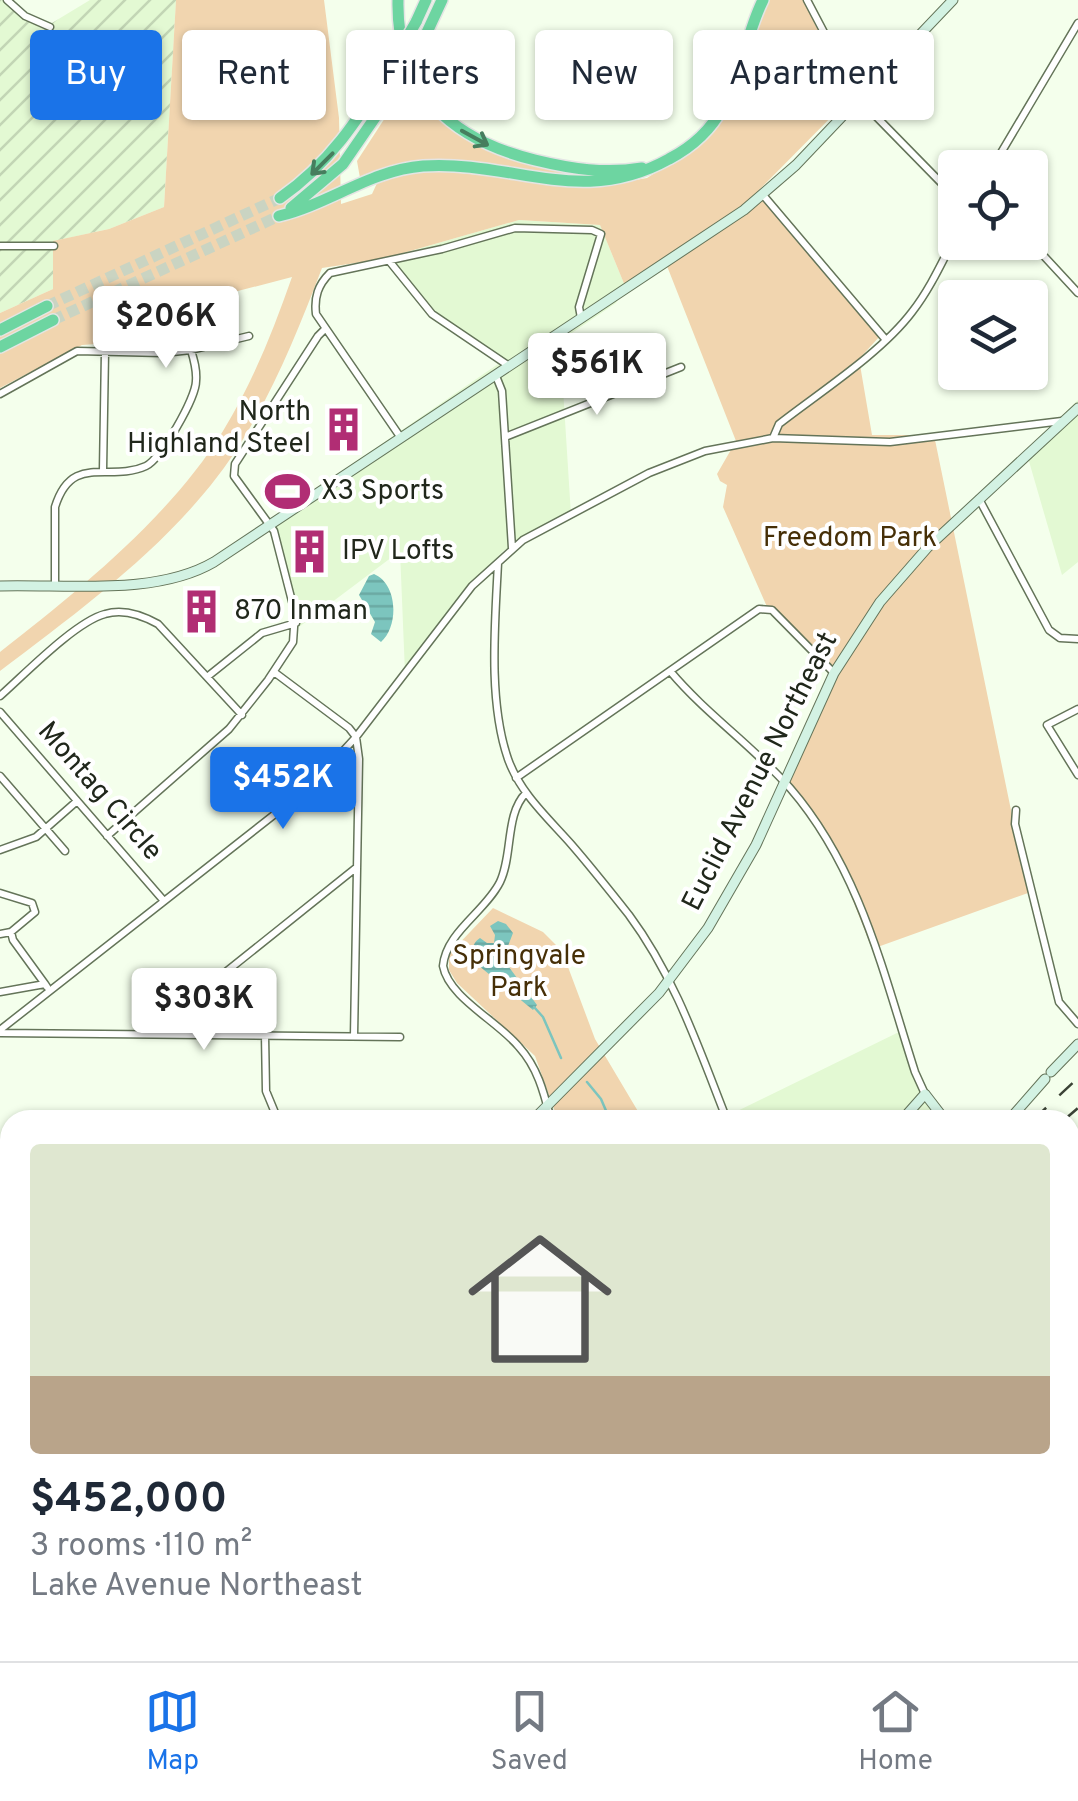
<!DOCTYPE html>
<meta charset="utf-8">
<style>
body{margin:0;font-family:Overpass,sans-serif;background:#f2f2f3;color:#1f2937;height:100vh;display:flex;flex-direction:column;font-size:38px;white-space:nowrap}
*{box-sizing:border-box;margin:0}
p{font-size:32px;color:#747a83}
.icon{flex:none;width:55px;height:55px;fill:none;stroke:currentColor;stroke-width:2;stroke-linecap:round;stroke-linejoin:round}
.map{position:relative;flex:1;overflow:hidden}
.panel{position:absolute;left:0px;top:1110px;width:1080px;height:552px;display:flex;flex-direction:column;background:#fff;border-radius:30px 30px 0 0;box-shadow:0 2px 8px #0004}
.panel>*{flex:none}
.top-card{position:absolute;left:30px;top:30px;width:1020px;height:90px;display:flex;gap:20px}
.buttons{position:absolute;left:938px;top:150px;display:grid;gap:20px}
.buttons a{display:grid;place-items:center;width:110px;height:110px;border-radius:10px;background:#fff;box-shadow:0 2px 8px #0004;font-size:50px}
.price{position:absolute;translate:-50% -85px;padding:0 22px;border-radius:10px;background:#fff;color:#222;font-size:32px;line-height:65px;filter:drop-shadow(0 2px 5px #0008)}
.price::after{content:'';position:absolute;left:50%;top:60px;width:30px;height:22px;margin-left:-15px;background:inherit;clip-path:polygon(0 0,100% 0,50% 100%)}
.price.active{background:#1a73e8;color:#fff}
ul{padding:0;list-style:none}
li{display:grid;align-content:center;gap:20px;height:530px;padding:0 30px}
li span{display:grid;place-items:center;height:310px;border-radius:10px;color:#555}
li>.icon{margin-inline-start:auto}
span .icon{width:180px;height:180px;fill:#fffc;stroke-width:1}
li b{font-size:42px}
.pill{padding:0 35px;border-radius:10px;background:#fff;box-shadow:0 2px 8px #0004;font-size:35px;line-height:90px}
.pill.active{background:#1a73e8;color:#fff}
.dock{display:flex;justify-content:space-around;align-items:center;height:140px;border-top:2px solid #e0e1e3;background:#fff;font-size:28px;color:#747a83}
.dock a{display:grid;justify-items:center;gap:5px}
.dock .active{color:#1a73e8}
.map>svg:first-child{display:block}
.built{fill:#e3f9d3}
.industrial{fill:url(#industrial-furrows)}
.green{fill:#f1d5af}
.water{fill:url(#water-rules)}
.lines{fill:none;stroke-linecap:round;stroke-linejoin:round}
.stream{stroke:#7cc5be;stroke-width:2.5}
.highway-tunnel{stroke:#cad4c2;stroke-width:11;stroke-dasharray:11 5.5;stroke-linecap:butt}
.street-casing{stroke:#647459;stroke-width:9}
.secondary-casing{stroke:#647459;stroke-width:11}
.highway-casing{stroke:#e4e5e4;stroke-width:14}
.street{stroke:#fff;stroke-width:6}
.secondary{stroke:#d3f2e3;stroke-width:9}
.highway{stroke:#6dd5a1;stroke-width:11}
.rail{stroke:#3b4336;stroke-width:2.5;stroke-dasharray:18 18;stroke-linecap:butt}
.highway-bridge-casing{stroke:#e4e5e4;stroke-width:14;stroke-linecap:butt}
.highway-bridge{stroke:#6dd5a1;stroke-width:11}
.oneway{stroke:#467e5e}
.labels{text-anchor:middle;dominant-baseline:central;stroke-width:8;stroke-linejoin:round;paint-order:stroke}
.poi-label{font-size:28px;fill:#20271b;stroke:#fff;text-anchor:start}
.park-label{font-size:28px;fill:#462f07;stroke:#fff}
.street-label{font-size:28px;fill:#20271b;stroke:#fff}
</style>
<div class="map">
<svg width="1078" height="1661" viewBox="0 0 1078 1661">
<defs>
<pattern id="industrial-furrows" width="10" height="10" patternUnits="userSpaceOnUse" patternTransform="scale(2.5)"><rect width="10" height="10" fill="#e3f9d3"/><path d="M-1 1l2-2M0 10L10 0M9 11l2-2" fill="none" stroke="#c2d5b5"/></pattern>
<pattern id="water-rules" width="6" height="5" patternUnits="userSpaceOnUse" patternTransform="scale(2.5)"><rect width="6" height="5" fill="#7cc5be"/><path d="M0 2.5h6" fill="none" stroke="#6ba9a3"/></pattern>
</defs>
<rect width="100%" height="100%" fill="#f4ffec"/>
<path class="built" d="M519,220L600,225L625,286L616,303L560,341L571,515L503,551L465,592L405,673L400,551L295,630L268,522L501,362L428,312L382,259Z
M1078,400V562L1062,575L1026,451Z
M901,1031L925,1099L942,1120H727L725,1117Z"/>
<path class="industrial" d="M0,0H7L13,8L47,26L90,0H176L164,207L109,229L54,241L53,289L0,313Z"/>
<path class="green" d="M176,0H324L339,118L341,204L372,194L378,181L430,170L570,184L607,185L647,178L697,146L723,118L754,31L769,0H803L851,97L758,191L880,336L859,359L872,435H934L1028,893L872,949L830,842L783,783L832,665L768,609L723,507L727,485L720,481L717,474L736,441L665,261L625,286L600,225L519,220L382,259L322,268C299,328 276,386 242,441C184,535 87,605 0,671V652C78,591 171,516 223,431C253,382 273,331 292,277L123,321L124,342L82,345L0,388V313L53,289V241L109,229L164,207Z
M421,94L473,142L607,174L593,180L437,163L360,178L357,161L396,101Z
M493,908L543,932L562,951L595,1039L639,1113L638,1120H558L535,1056L457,983L449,970V954Z"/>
<path class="water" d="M374,574C398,584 399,626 381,642L371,634L375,622L359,595L369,576Z
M498,921L506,924L513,933L503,959L537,1005L533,1010L473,961C470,953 472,943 480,938L487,943H494L495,935L490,926Z"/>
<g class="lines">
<path class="stream" d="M534,1007L543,1017L561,1058
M587,1082L601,1099L610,1120"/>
<path class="highway-tunnel" d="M47,306L280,198
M53,320L279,216"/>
<defs>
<path id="street" d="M7,0L25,16L50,27
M807,0L859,99L955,197
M992,168L1078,23
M763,195L886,340
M1030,241L1078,293
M0,246H54
M390,262L432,314L509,366
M496,376L502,391L512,548
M0,394L77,351L163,353L191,350L249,336
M505,437L681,367
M401,438L316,314C314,297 318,285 330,273L442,249L515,228L592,230L601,234L579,307L581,318
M773,438L779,424C820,392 881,353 912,312C930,289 942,262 955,237
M103,470L105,352
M979,499L1049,630L1060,638L1078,639
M498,563C495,624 488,701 508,759C520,793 548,818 571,844C591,867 610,891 629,915C675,977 699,1049 727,1120
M55,584V507C72,452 109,483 146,466C161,459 196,398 196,381C197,370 194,360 191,350
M670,671C706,714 753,746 790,788C860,869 883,972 915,1072L925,1094
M274,672L349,728L356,737L359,759L354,1036
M207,677L262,633L296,623
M0,696C25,674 75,622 105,614C124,608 142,615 158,624L242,715
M1078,709L1047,725L1078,775
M0,712L164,901
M0,776L65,851
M516,778L759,609L772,610L834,673
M526,793C505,814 513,855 500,882C485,912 446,932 443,966C449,998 498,1021 519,1047C538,1068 544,1093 551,1120
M1016,810L1015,824L1059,1002L1078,1024
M107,836L229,729L268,680L293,642L295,613L274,531L234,476L235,464L318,336L325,329
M0,850L36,837L77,801
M0,893L32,903L35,912L11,932L0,934
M11,932L13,940L45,984
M0,992L45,984L47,987
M0,1030L312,785L356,737L472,586L523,540L649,473L705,451L773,438L890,442L1062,421
M0,1033L400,1037
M144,1033L162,1023L357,867
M265,1035L266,1091L278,1120
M1070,1166L1078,1158
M0,1196H10
M1070,1593L1078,1589
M934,1652V1661
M859,1661V1652
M967,1661V1652"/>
<path id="secondary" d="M0,586C67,584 156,596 214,562L744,210L796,165L953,0
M1051,1072L1078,1044
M533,1120L659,993L708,928L756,845L834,673L880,602L928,547L1078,408
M902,1120L925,1094L945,1120
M1009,1120L1045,1079
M0,1418L10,1416
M0,1573L10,1571"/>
<path id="highway" d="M398,0C396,91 452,140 535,160C572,169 605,174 642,168
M416,22L426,0
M422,43L442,0
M280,198C329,164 358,120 389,69
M291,208L343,164L394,90
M279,216C329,204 371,170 423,166C513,160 581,208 669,159C692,147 711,130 723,107C742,74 746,34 763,0
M0,330L47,306
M0,347L53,320"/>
</defs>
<use href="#street" class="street-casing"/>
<use href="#secondary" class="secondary-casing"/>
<use href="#highway" class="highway-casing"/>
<use href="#street" class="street"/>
<use href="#secondary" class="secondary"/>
<use href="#highway" class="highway"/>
<path class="rail" d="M1033,1120L1078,1078
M1064,1120L1078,1108
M0,1597L10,1595
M133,1661L177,1652
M185,1661L231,1652"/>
<defs>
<path id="highway-bridge" d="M389,69L416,22
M394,90L422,43"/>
</defs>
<use href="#highway-bridge" class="highway-bridge-casing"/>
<use href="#highway-bridge" class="highway-bridge"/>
</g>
<defs><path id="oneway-shaft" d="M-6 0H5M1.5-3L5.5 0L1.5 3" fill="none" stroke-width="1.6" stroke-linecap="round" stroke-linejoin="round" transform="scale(2.5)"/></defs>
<g class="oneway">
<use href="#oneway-shaft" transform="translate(475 138) rotate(29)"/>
<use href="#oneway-shaft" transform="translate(322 164) rotate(135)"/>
</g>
<defs>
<symbol id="building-bare" viewBox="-9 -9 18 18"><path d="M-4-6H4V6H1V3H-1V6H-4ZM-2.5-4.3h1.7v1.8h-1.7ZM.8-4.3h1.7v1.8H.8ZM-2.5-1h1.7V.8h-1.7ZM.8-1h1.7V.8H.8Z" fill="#b12d74" stroke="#fff" stroke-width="2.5" paint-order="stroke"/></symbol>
<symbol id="stadium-bare" viewBox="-9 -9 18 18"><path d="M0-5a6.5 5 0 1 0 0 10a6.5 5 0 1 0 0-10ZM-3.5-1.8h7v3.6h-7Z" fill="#b12d74" stroke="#fff" stroke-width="2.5" paint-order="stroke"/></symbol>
</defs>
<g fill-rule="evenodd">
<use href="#building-bare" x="312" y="398" width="63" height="63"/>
<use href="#stadium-bare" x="256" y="460" width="63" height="63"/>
<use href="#building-bare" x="278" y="520" width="63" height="63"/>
<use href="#building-bare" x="170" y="580" width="63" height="63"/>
</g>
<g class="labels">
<g class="poi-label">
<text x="311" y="413" text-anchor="end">North<tspan x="311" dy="32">Highland Steel</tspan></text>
<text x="321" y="492">X3 Sports</text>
<text x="342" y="552">IPV Lofts</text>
<text x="234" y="612">870 Inman</text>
</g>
<g class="park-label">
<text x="850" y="539">Freedom Park</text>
<text x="519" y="957">Springvale<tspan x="519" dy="32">Park</tspan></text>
</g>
<g class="street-label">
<text transform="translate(761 772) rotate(-63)">Euclid Avenue Northeast</text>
<text transform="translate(99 792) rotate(49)">Montag Circle</text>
</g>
</g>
</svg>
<div class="buttons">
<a><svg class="icon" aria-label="locate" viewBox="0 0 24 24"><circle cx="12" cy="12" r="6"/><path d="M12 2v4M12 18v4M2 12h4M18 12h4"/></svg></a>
<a><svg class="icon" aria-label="layers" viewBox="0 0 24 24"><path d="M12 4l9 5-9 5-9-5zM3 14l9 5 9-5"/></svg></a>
</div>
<b class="price" style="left:166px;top:371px">$206K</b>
<b class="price" style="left:597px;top:418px">$561K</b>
<b class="price active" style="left:283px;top:832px">$452K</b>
<b class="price" style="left:204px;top:1053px">$303K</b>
<div class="top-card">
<a class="pill active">Buy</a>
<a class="pill">Rent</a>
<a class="pill">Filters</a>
<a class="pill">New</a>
<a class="pill">Apartment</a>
</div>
<section class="panel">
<ul>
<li><span style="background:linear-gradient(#dfe7d0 75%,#b9a48a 0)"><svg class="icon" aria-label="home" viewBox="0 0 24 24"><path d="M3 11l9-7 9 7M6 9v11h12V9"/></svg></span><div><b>$452,000</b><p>3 rooms · 110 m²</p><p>Lake Avenue Northeast</p></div></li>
</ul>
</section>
</div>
<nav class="dock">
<a class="active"><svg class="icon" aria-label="map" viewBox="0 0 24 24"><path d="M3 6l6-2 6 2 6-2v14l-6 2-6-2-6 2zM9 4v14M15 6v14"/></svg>Map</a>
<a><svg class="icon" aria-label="saved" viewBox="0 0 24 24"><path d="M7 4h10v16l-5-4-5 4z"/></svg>Saved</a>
<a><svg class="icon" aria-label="home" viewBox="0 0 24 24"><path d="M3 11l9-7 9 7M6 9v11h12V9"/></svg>Home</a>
</nav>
